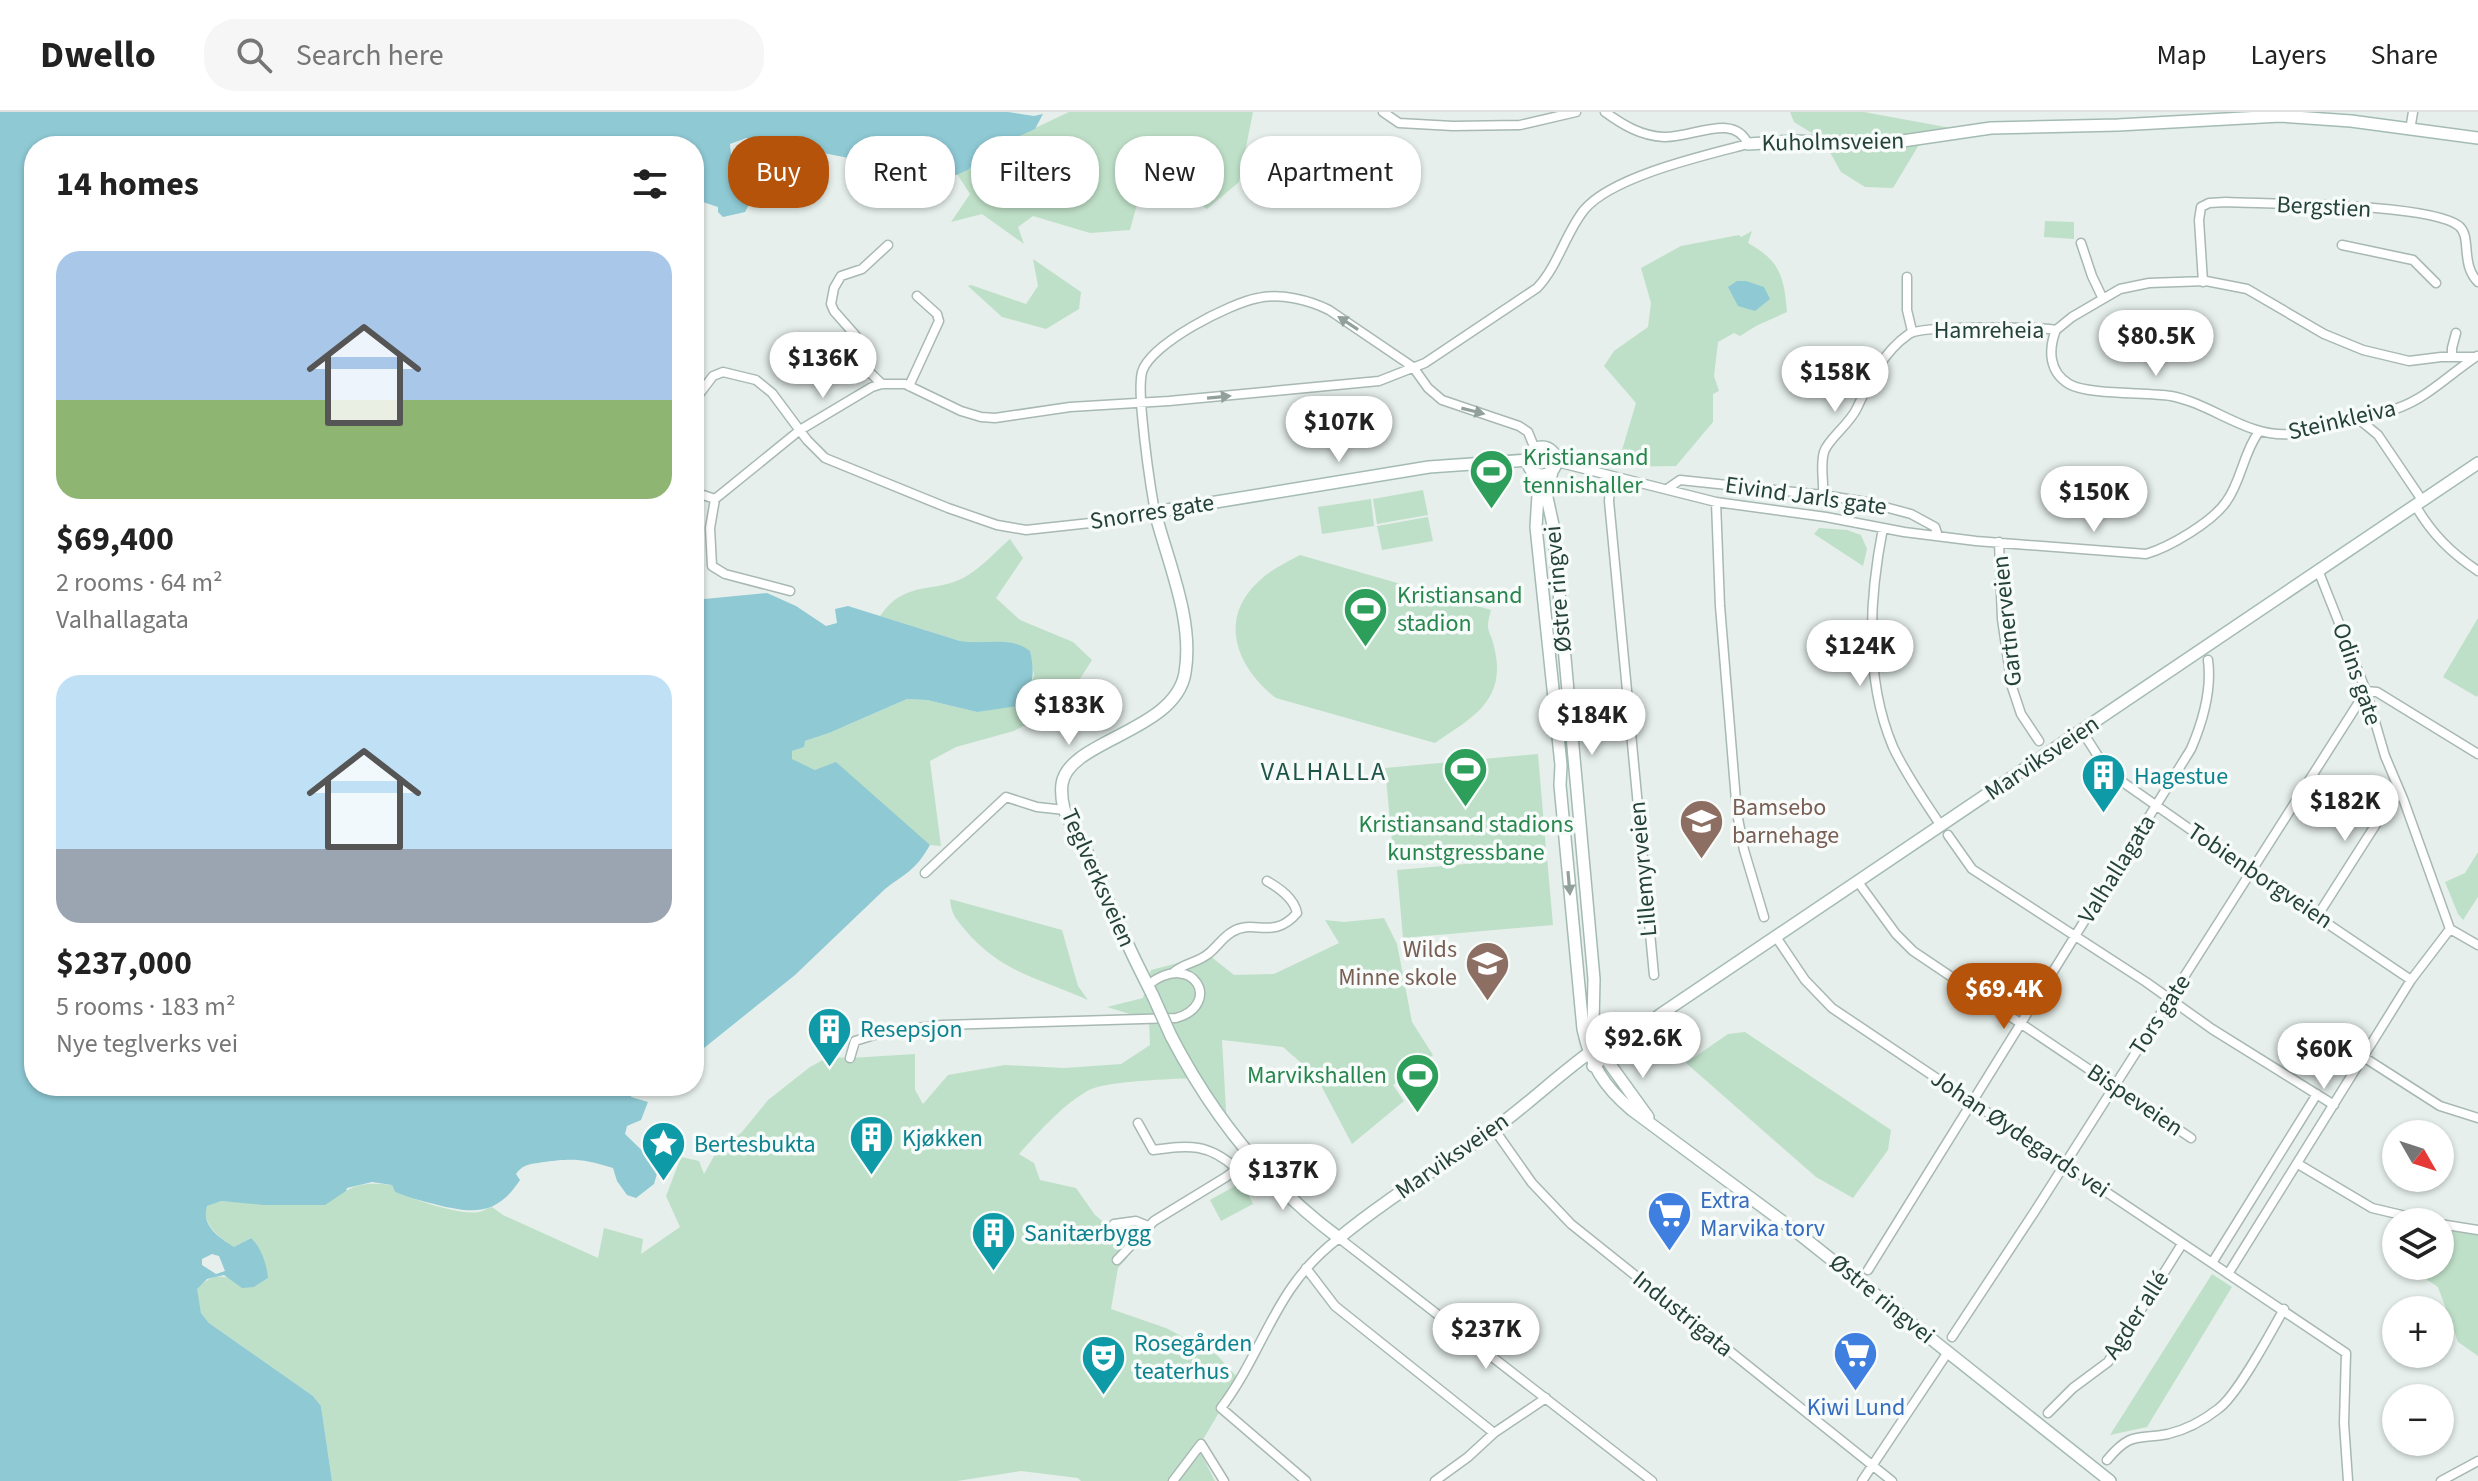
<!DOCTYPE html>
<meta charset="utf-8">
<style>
body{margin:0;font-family:"Source Sans 3",sans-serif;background:#f6f6f6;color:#222;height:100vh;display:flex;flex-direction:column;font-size:30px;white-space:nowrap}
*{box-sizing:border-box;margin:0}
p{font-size:26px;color:#767676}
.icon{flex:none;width:44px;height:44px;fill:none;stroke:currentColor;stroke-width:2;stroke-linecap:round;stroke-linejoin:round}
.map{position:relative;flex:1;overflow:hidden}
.panel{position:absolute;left:24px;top:24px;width:680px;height:960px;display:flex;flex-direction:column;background:#fff;border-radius:32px;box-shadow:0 2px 6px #0004}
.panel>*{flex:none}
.banner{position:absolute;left:728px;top:24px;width:760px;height:72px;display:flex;gap:16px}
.needle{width:52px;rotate:129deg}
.tools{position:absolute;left:2382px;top:1008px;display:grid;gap:16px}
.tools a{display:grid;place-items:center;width:72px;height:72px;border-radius:50%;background:#fff;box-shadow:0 2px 6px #0004;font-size:40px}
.price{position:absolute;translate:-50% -68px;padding:0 18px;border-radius:28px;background:#fff;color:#222;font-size:26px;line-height:52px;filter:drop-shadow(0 2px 4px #0008)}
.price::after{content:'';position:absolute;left:50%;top:48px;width:24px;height:18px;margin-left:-12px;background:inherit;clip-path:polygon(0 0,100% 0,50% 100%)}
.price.on{background:#b45309;color:#fff}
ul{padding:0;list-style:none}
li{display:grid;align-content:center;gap:16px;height:424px;padding:0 32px}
li span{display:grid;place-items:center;height:248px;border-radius:24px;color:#555}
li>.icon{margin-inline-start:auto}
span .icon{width:144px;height:144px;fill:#fffc;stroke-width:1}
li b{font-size:34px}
h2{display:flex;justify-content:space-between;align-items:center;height:96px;padding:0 32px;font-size:34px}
.chip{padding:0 28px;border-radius:32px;background:#fff;box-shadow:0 2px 6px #0004;font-size:28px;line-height:72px}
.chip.on{background:#b45309;color:#fff}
header{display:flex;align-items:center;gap:48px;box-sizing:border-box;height:112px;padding:0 40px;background:#fff;border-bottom:2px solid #e0e0e0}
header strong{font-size:38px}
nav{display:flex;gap:44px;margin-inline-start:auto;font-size:28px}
.search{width:560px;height:72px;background:#f6f6f6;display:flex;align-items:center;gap:20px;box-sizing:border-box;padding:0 28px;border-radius:32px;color:#767676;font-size:30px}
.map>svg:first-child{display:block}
.green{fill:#bfe0c8}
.water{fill:#8ec9d4;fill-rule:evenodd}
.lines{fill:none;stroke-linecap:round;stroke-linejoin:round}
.street-casing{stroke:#a8b8b2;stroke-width:11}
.secondary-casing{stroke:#a4bbb3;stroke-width:14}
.street{stroke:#fff;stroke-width:8}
.secondary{stroke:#fff;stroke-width:11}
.secondary-bridge-casing{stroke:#a4bbb3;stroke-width:14;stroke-linecap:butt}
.secondary-bridge{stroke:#fff;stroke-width:11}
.oneway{fill:#92a09c}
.labels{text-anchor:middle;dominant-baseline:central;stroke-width:7;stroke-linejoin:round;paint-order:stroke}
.street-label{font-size:24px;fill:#24423a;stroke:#f7fbf9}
.leisure-label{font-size:24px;fill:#27864d;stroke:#f7fbf9;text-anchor:start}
.culture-label{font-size:24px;fill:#0d838f;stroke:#f7fbf9;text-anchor:start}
.education-label{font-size:24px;fill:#785e54;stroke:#f7fbf9;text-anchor:start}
.shop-label{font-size:24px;fill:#366cbe;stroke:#f7fbf9;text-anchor:start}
.neighbourhood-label{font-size:26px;letter-spacing:2px;fill:#1f5548;stroke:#f7fbf9}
</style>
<header>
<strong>Dwello</strong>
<div class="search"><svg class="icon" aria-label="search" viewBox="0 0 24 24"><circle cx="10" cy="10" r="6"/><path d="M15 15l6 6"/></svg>Search here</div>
<nav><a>Map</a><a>Layers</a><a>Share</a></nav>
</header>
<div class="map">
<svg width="2478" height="1369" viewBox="0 0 2478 1369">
<rect width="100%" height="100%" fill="#e6efeb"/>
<path class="green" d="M1069,0H1253L1239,70L1207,97L1168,71L1137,92L1130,118L1090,121L1033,104L1018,115L1024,132L982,102L951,110L970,82L957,62L968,58L986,39Z
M1790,0H1864L1989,23L1920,31L1893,76L1865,75L1841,60L1823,28L1794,10Z
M2045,109L2074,110V127L2044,125Z
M1752,119L1748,131C1780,149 1784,164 1787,200L1756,214L1740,224L1734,221L1718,230L1714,264L1719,279L1713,282V310L1676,354L1617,355L1636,291L1604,254L1614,239L1648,215L1651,191L1641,156L1681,134L1739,123L1741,125Z
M1033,147L1081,180L1079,197L1046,217L1002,205L968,174L971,173L1026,192L1038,174Z
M1423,378L1428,403L1377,412L1373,387Z
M1371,387L1374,414L1322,422L1318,395Z
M1428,405L1433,429L1382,438L1377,414Z
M1819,416L1847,418L1861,423L1867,437L1863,454L1814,422Z
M1010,427L1023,446L996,486L1020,508L1073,530L1092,548L1064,592L1014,619L956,635L930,649L941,734L930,733L822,657L815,658L791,647L792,639L803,635L805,629L829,621L907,587L927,588L977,600L1022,591L1034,564L1030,539L1002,530L975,532L960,529L880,504C905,467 935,482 965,465C981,456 996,439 1010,427Z
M1300,443L1491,498C1484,523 1491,516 1495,539C1506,590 1470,607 1435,631L1276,586C1238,557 1217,508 1258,470C1270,458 1285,451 1300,443Z
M2478,506V583L2477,585L2443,565Z
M1538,642L1546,737L1394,751L1385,656Z
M2478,740V785L2463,808L2458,802L2445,770L2465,761Z
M1547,745L1553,813L1403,826L1397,758Z
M950,787L1062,818L1078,874L1088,888C1041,867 1002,861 966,819C956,807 951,802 950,787Z
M1384,806L1397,832L1412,910L1433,943L1393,973L1404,989L1352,1032L1316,964L1283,935L1222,928L1227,1015L1195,966C1173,967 1106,969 1089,978C1062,993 1039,1020 1019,1042L1034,1051L1040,1068L1076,1076L1095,1103L1113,1118L1118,1131L1123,1133V1141L1128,1145L1118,1156L1111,1197L1166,1216L1217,1243L1236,1264L1227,1287L1198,1336L1215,1369H1081L1078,1366L1021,1359L957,1369H332L321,1294L313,1284L209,1211L201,1201L196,1177C219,1155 229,1167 254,1175L268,1166L250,1126L234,1136C219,1124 205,1116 205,1096L215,1089L325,1093C351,1074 359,1069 392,1073L395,1080C413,1087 461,1104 479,1100C484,1099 487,1096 492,1095L503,1103L598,1146L604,1116L643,1127L641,1142L680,1115L666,1084L681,1045L699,1049L704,1062L714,1044L742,1020L768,988L810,955L828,945L850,946L915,942V978L923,992L948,963L1005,953L1064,956L1121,952L1150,933L1149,908L1107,895L1143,886L1151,858L1209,843L1234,863L1274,862L1339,831L1325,808L1344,810Z
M1745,920L1891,1018L1888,1038L1853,1086L1816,1065L1686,951L1728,922Z
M1242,1070L1253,1092L1221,1109L1210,1088Z
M2440,1119L2478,1121V1244L2458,1230L2438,1175L2406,1154H2440Z
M2212,1162L2232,1175L2147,1315L2110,1323Z"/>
<path class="water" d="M0,0H1008L1034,4L1043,2L1035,17L986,39L968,58L956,63L917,66L881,61L864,49L746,26L730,32L734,75L751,67L754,83L745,100L723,105L718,100V95L703,90L694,93V34H34V974H633L631,985L648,990L641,1008L627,1014L625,1022L659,1055L654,1072L636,1086L627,1083L617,1069L613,1056C583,1047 574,1046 544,1050C532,1052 524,1051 516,1062L520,1068C497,1103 475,1102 438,1093C423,1089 409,1086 395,1080L392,1073L372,1070L347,1076L346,1079L325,1093H264L221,1089L207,1094C201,1114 219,1125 234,1135L251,1126C261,1135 267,1153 268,1166L254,1175L242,1176L224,1163L207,1167L197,1177L201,1201L209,1211L313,1284L321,1294L332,1369H0ZM212,1142L219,1144L225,1159L216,1162L202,1153V1147Z
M1737,169H1746L1764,175L1770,187L1755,199L1738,194L1728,175Z
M767,481L796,494L826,514L837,511L835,497L848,494L960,529C983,533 1013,524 1030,539C1035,559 1034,578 1018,594L977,600L927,588L907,587L829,621L805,629L804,635L792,639V647L815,658L836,650L930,733C914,760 907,760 885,777L795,863L704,936L694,935V488Z"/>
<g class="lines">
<defs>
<path id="street" d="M1383,0L1399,11L1453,14L1520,13L1576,0
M2410,18L2413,0
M2081,131L2092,164L2103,187
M2342,133L2413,148L2436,171
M1907,165V198L1912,219
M2203,170L2199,108L2201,95L2209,91L2226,90C2270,92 2430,91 2459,114C2472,125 2460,152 2478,170
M2056,218C2048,238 2049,260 2069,272C2088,283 2145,280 2171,284C2213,292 2247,326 2291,322C2309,321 2326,313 2344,310C2369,305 2396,300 2419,286C2439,274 2457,257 2477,244
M2452,245V236L2456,221
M882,272L865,256L856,224L834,199L831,192L834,176L841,164L862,157L888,133
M909,274L939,209L937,202L917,184
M694,289L713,264L723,260L756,268L772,281L807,328L825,346L948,396L997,413L1026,418L1127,407L1155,400C1149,367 1145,336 1142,303C1141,289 1139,274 1142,260C1150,232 1230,191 1258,186C1281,181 1309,188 1329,198L1413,255L1428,276L1442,288L1519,314L1528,320L1535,337
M2361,309L2378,323L2422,388
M1557,350L1716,390L1826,405L1904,420L1976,429L2146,442C2170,435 2212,410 2226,390C2241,370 2243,342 2258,321
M1611,364L1609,389L1654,863
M1667,377L1680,368L1823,383L1866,390L1911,402L1935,415L1938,424
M694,380L715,387
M1823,383C1824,369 1820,353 1824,340C1828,327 1849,313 1857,296C1870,268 1883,240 1909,222C1921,213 2036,215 2056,218L2072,205L2120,177L2149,171L2206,169L2247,177L2324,222L2363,238L2409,249L2441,245H2474
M1716,390L1720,494L1737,701L1744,738L1764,805
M2415,393C2432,422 2450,440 2478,459
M1883,416C1869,487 1864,567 1893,635C1906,663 1924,688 1941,714
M1999,430L2002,507L2012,575L2021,602L2039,629
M2318,458L2366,579L2385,644L2404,689L2450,817L2478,833
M790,479L725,462L712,454L710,416L715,387L800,318L872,275L882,272H905L961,299L981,305L995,306L1070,295L1169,289L1379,269L1425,251L1537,176C1558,154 1565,122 1584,98C1612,64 1706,43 1748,32C1734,0 1693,26 1664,25C1641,24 1623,13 1605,0
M2082,619L2105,655L2114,664L2251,760L2411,868
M1948,723L1972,757L2146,870L2212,917L2334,993
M925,761L1006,685L1037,695L1065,698
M1858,770L1896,822L1913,839L2191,1026
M2318,803L2385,698L2400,681
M1776,825L1805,868L1832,896L2346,1241L2344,1311L2348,1369
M1174,860C1184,851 1197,851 1208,842C1216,836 1223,825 1232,820C1254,806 1273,829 1297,801C1294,786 1279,776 1267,769
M850,946L855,929L884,920L942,913L1176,906C1223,893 1194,837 1148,873
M2365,946L2440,994L2478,1006
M1138,1011L1153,1038C1190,1033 1208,1031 1237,1057
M1494,1017L1532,1071L1571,1112L1892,1369
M2298,1052L2372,1096L2431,1110
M1114,1112L1136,1109L1148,1114
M2440,1112L2478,1118
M1117,1148L1154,1109L1226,1065L1252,1046
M2212,1151L2317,982
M1306,1156L1335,1194L1494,1321L1546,1286
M1868,1158L2191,637C2203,609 2212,578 2208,548
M2228,1162L2411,868L2450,817
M1952,1225L2035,1099L2366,579L2377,580L2478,642
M2048,1301L2073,1276L2108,1250L2182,1132
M2107,1348C2131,1319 2137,1328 2168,1322C2185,1318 2204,1308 2218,1297C2237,1284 2271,1220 2284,1197
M1173,1369L1201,1332L1224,1369
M1306,1369L1221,1296C1266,1236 1274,1175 1339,1126L1652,1369
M1435,1369L1468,1345L1494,1321
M1862,1369L1948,1240
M2441,1369L2478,1349"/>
<path id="secondary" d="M1748,32L1794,29L1882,32L1991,16L2118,13L2280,4L2351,9L2478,26
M1528 349a14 14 0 1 1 28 0a14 14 0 1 1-28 0Z
M1532,360L1538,383L1536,415L1561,653L1560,673L1583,917C1591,953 1603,974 1632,998L1798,1121L2110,1369
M1552,360L1546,381L1553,413L1594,867L1593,913L1609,951L1648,1005
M1153,884C1129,837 1107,789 1087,740C1081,725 1069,712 1064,697C1062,689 1061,680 1062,672C1068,628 1175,620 1185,561C1194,508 1168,451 1155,400L1429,355L1528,348
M1171,924C1212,1003 1267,1073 1339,1126C1388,1085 1443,1054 1494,1017C1545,980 1588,932 1647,907
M1593,954L1661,902L2478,351"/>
</defs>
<use href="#street" class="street-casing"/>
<use href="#secondary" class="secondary-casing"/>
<use href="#street" class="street"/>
<use href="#secondary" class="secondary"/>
<defs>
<path id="secondary-bridge" d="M1153,884L1171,924"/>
</defs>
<use href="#secondary-bridge" class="secondary-bridge-casing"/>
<use href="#secondary-bridge" class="secondary-bridge"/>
</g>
<defs><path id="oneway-solid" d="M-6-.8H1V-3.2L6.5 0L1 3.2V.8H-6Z" transform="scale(2)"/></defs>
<g class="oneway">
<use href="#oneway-solid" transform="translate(1348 211) rotate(-147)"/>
<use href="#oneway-solid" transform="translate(1219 285) rotate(-5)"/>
<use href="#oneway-solid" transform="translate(1473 299) rotate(14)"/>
<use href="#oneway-solid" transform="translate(1569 771) rotate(85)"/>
</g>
<defs>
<symbol id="stadium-pin" viewBox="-11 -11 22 30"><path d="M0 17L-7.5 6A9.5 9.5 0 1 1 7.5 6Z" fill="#2e9e5b" stroke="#f7fbf9"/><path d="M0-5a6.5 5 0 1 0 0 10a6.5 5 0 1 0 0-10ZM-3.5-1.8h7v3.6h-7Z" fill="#fff"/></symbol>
<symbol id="building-pin" viewBox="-11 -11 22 30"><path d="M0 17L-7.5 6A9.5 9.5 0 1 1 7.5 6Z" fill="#0f9aa8" stroke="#f7fbf9"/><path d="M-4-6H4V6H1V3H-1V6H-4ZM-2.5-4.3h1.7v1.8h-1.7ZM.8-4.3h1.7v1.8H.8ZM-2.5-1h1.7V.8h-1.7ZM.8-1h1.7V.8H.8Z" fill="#fff"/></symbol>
<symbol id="school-pin" viewBox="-11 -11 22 30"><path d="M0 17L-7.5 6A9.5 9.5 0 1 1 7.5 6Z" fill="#8d6e63" stroke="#f7fbf9"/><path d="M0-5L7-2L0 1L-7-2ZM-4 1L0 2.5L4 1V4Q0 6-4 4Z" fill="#fff"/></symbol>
<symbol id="sight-pin" viewBox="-11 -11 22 30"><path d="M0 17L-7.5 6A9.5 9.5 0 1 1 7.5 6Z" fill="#0f9aa8" stroke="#f7fbf9"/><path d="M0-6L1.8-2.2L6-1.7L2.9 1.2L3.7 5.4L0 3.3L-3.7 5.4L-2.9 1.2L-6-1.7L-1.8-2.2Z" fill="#fff"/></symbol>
<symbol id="supermarket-pin" viewBox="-11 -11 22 30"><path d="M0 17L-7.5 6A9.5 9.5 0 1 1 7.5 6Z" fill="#3f7fe0" stroke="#f7fbf9"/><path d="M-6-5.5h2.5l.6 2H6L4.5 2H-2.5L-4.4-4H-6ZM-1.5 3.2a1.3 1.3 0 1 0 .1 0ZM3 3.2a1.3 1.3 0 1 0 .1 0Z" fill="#fff"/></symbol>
<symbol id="theatre-pin" viewBox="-11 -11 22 30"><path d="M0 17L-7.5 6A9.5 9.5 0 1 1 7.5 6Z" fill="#0f9aa8" stroke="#f7fbf9"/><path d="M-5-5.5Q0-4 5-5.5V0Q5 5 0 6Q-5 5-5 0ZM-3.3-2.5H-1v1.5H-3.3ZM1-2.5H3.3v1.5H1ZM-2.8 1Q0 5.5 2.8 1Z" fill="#fff"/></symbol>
</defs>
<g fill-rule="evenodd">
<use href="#stadium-pin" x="1466" y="334" width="51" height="69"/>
<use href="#stadium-pin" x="1340" y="472" width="51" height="69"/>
<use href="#stadium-pin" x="1440" y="632" width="51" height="69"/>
<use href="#building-pin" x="2078" y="638" width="51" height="69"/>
<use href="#school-pin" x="1676" y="684" width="51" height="69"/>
<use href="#school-pin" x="1462" y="826" width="51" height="69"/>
<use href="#building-pin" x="804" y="892" width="51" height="69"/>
<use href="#stadium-pin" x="1392" y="938" width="51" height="69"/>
<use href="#building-pin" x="846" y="1000" width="51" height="69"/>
<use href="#sight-pin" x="638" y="1006" width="51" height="69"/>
<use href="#supermarket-pin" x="1644" y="1076" width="51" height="69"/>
<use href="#building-pin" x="968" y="1096" width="51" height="69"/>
<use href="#supermarket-pin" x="1830" y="1216" width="51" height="69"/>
<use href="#theatre-pin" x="1078" y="1220" width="51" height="69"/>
</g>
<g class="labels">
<g class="street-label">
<text transform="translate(1833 30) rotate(-1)">Kuholmsveien</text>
<text transform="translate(2324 95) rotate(3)">Bergstien</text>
<text x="1989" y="218">Hamreheia</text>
<text transform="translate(2342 308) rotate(-13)">Steinkleiva</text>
<text transform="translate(1806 384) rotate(8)">Eivind Jarls gate</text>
<text transform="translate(1152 400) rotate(-9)">Snorres gate</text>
<text transform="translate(1558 477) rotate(-95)">Østre ringvei</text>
<text transform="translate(2007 509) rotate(-96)">Gartnerveien</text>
<text transform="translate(2357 562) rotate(71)">Odins gate</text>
<text transform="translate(2042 646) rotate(-34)">Marviksveien</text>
<text transform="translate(1643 757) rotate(-95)">Lillemyrveien</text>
<text transform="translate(2117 757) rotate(-58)">Valhallagata</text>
<text transform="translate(2260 764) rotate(34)">Tobienborgveien</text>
<text transform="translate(1098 766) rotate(66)">Teglverksveien</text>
<text transform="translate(2160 903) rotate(-57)">Tors gate</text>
<text transform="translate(2135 988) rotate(34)">Bispeveien</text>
<text transform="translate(2020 1022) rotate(34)">Johan Øydegards vei</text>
<text transform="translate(1452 1044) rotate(-35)">Marviksveien</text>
<text transform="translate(1882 1187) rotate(39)">Østre ringvei</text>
<text transform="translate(1683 1202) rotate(39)">Industrigata</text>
<text transform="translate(2136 1203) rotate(-57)">Agder allé</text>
</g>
<g class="leisure-label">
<text x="1523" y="345">Kristiansand<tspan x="1523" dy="28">tennishaller</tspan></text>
<text x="1397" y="483">Kristiansand<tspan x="1397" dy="28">stadion</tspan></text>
<text x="1466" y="712" text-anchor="middle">Kristiansand stadions<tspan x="1466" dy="28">kunstgressbane</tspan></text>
<text x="1387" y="963" text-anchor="end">Marvikshallen</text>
</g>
<g class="culture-label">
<text x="2134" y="664">Hagestue</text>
<text x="860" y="917">Resepsjon</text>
<text x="902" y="1026">Kjøkken</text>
<text x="694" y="1032">Bertesbukta</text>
<text x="1024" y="1121">Sanitærbygg</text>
<text x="1134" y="1231">Rosegården<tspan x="1134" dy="28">teaterhus</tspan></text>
</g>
<g class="education-label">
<text x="1732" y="695">Bamsebo<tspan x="1732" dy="28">barnehage</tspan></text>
<text x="1457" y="837" text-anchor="end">Wilds<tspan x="1457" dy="28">Minne skole</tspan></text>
</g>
<g class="shop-label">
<text x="1700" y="1088">Extra<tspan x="1700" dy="28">Marvika torv</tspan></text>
<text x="1856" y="1295" text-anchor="middle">Kiwi Lund</text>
</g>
<g class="neighbourhood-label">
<text x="1324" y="659">VALHALLA</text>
</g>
</g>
</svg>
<div class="tools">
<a><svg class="needle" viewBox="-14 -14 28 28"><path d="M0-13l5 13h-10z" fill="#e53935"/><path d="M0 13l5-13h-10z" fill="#767676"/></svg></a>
<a><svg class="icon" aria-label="layers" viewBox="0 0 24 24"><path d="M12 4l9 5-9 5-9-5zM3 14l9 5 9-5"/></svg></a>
<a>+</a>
<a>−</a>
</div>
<b class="price" style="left:2156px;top:266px">$80.5K</b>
<b class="price" style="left:823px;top:288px">$136K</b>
<b class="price" style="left:1835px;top:302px">$158K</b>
<b class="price" style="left:1339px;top:352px">$107K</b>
<b class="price" style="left:2094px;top:422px">$150K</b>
<b class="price" style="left:1860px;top:576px">$124K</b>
<b class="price" style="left:1069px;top:635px">$183K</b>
<b class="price" style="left:1592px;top:645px">$184K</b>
<b class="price" style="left:2345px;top:731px">$182K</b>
<b class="price on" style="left:2004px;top:919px">$69.4K</b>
<b class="price" style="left:1643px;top:968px">$92.6K</b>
<b class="price" style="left:2324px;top:979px">$60K</b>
<b class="price" style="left:1283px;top:1100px">$137K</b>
<b class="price" style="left:1486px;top:1259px">$237K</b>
<div class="banner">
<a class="chip on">Buy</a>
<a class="chip">Rent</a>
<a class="chip">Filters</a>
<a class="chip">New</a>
<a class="chip">Apartment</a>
</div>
<section class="panel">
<h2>14 homes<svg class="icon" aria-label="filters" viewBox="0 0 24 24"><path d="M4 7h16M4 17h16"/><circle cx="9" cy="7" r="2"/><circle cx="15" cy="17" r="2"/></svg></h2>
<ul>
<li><span style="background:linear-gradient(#a9c7e8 60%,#8fb573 0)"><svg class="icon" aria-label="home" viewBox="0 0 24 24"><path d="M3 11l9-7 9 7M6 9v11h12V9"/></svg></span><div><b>$69,400</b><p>2 rooms · 64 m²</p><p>Valhallagata</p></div></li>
<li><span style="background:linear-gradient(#bfe0f5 70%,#9aa5b1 0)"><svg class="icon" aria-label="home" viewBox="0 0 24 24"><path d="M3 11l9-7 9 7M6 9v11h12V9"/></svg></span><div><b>$237,000</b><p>5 rooms · 183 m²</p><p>Nye teglverks vei</p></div></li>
</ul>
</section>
</div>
